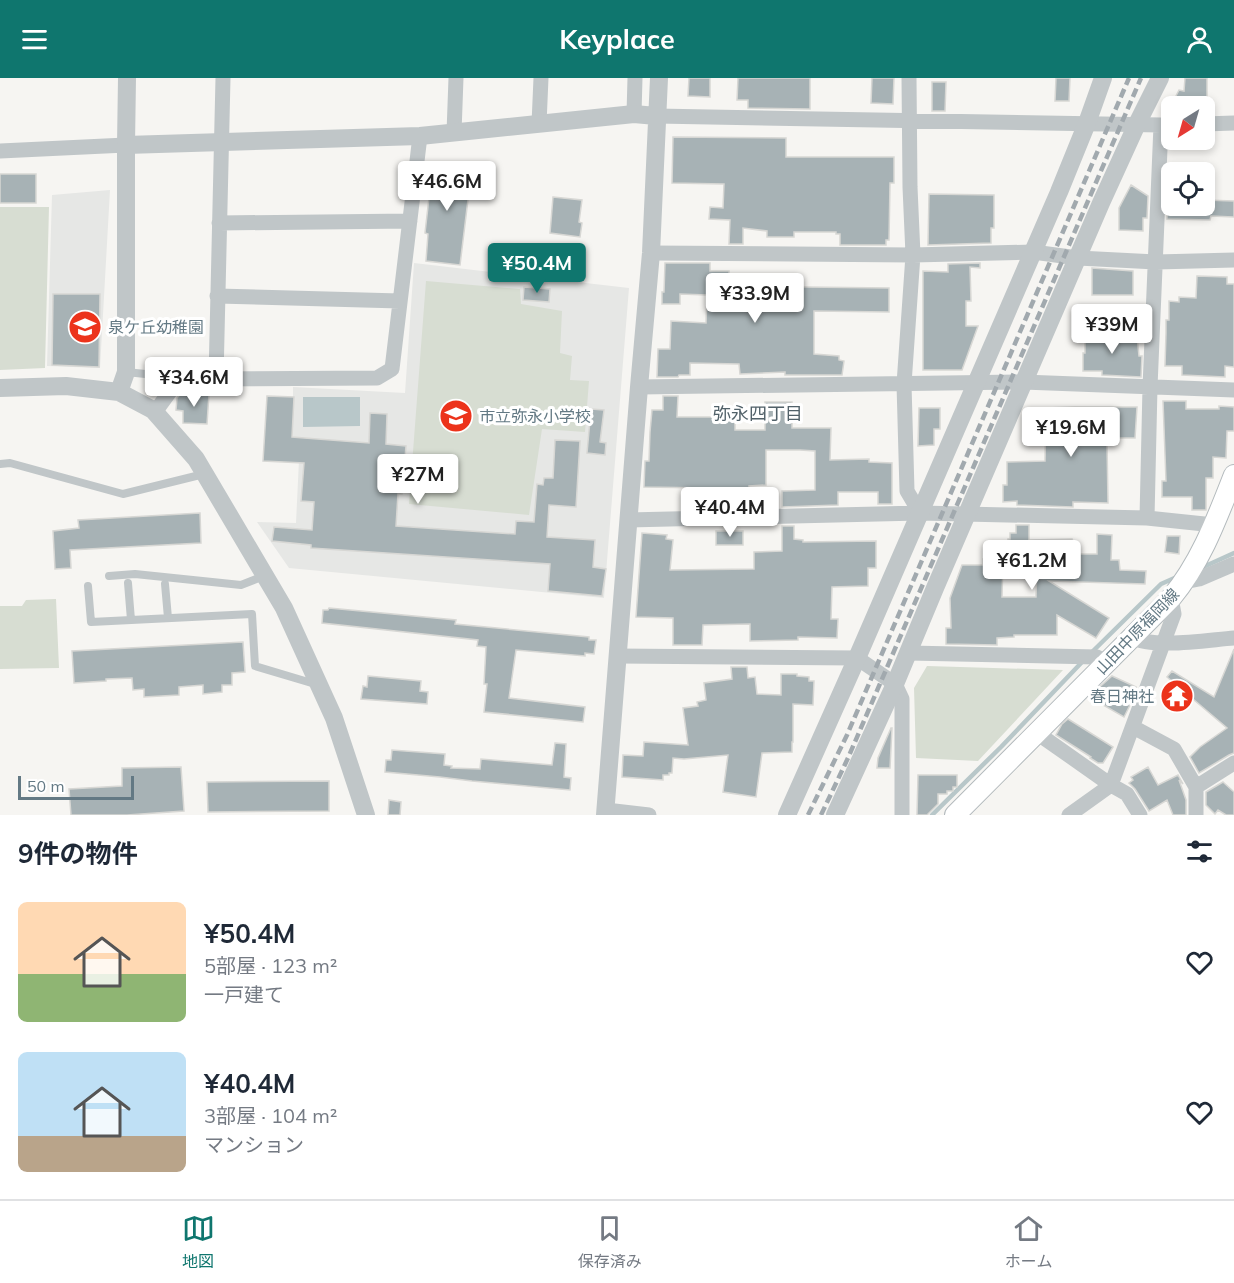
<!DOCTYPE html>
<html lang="ja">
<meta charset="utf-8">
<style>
body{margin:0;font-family:Mulish,"Noto Sans JP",sans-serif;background:#f6f6f7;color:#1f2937;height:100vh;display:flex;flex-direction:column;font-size:22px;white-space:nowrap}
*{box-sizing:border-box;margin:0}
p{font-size:20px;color:#747a83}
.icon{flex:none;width:33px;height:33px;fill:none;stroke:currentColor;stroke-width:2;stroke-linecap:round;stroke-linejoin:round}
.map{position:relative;height:737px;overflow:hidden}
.drawer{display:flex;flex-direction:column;background:#fff;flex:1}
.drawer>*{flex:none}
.needle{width:39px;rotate:217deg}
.buttons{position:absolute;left:1161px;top:18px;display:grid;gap:12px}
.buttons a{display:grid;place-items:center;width:54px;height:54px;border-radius:9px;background:#fff;box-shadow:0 3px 9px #0003;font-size:30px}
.scale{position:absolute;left:18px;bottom:15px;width:116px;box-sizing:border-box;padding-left:6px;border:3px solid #637984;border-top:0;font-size:16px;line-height:21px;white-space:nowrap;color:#637984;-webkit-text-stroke:4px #fff;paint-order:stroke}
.price{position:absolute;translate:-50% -51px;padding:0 14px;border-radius:6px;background:#fff;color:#222;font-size:20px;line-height:39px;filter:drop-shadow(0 2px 3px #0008)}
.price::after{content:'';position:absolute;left:50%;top:36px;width:18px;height:14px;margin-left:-9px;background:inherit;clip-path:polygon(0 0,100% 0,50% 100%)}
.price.on{background:#0f766e;color:#fff}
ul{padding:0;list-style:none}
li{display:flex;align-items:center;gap:18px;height:150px;padding:0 18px}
li span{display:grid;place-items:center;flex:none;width:168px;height:120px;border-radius:9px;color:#555}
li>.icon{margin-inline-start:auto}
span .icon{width:72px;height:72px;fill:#fffc;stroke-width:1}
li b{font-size:26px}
h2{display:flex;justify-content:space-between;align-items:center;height:72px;padding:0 18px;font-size:26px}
header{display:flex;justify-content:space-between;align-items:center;height:78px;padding:0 18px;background:#0f766e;color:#fff;font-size:27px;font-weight:700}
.tab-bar{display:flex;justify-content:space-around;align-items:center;height:84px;border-top:2px solid #e0e1e3;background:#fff;font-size:16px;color:#747a83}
.tab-bar a{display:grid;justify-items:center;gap:3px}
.tab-bar .on{color:#0f766e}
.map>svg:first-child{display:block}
.built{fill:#e6e7e5}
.green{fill:#d7ddd2}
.water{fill:#b8c7c9}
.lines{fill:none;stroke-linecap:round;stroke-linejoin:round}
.stream{stroke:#b8c7c9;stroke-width:4.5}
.building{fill:#a7b2b5;stroke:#d7d7d4;stroke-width:1.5}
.secondary-casing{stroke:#b3babd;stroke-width:22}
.service{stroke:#c0c6c8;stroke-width:8}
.minor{stroke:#c0c6c8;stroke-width:15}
.tertiary{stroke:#c0c6c8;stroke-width:18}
.secondary{stroke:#fff;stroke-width:20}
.rail{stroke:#a1a9ae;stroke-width:4.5;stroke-dasharray:9 4.5;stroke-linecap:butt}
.labels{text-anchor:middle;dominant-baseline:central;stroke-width:6;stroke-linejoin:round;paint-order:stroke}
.poi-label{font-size:16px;fill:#637984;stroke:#fff;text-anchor:start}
.street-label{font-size:16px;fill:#637984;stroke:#fff}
.neighbourhood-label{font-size:18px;fill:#516169;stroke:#fff}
</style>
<header><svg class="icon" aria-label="menu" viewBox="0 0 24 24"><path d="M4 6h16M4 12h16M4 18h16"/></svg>Keyplace<svg class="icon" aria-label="person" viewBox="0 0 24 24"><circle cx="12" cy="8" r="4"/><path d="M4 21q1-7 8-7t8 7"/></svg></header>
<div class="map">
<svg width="1234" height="737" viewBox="0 0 1234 737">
<rect width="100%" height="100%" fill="#f6f5f2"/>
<path class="built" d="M110,112L100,290L47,288L52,117Z
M414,185L629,210L604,520L289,490L257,444L296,445L300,361L293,360V309L405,315Z"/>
<path class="green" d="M0,129H49L45,290L0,292Z
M426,203L520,211L521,226L562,233L560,275L572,278L570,302L589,303L585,354L542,351L529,437L409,426Z
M56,521L59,590L0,591V528H22L26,522Z
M927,588L1063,592L978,683L916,680L914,610Z"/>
<path class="water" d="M303,319H360V348L303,349Z"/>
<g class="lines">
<path class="stream" d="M1201,490L1234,475
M1091,575L1161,506L1179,498
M932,737L1001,669L1083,583"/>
</g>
<path class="building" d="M689,0H710V19L688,18Z
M738,0H810V31L748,30V22H737Z
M872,0H894L893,26L871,25Z
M1056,0H1070L1069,23H1055Z
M1185,0H1207V27L1171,28L1179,12L1184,13Z
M932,4H946L945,33H932Z
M673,59L786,60V79H894V105H890L889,162H886V167H840V156H836V154H794V159H767V153L743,150V166H729L730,142L709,141L710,129L723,130L724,106L672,105Z
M431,84L472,89L460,187L426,183L428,156L425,155L431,102L429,101Z
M0,96H36V125H0Z
M1131,107L1148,118L1147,140H1143V153L1119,152V130Z
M929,116L994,117V150H991V165L928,167Z
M553,119L582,122L579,144L582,145L580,159L550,155Z
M1204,122L1234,123V139L1211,138L1210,142L1167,141V128H1204Z
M665,185H710V193H729V208L889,210V234L814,233V276L839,278V282L844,283L842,297H785V294L740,296L739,286L690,285V297H679L678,299H657L658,271H670L671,243L706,245L707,217L680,216V226H662V214H664Z
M980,185V190L970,189L971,223H966V248H978L962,292H923V193L948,194V186Z
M1092,190L1133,193V217H1092Z
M1197,198L1227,199V206H1234V289L1225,288V299L1182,297V288H1165L1166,255V242H1169V223L1179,224V219L1196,220Z
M524,209L550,211L549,224L523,222Z
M53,216H100L99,289L52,287Z
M1105,253V257L1137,258L1139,278H1142L1141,299L1102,297V293H1083V275H1085V254Z
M180,316H209L207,346L183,345V333L176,332L177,320Z
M267,318L294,319L292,359L369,365L370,335L387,336L386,366L406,368L402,416H398L396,448L515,456L516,443L534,444L537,406L543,407L544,400H553L555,362L580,363L576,429L549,427L547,459L595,462L593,489L606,491L602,518L548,513L550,486L311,470V467L272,463L274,449L312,452L314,424L301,423L304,385L263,383Z
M663,318H678L677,339H735V352H765V324H792V350H831L830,382L869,381V384L892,385V426H878V414H838V427L782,429V413L815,412V373L800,372H766V407L749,408V410H736V412L723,413V414H708V410L644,409L645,383H649L650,354L652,332H663Z
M1163,323H1186V331H1219V328L1234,329V353H1227L1226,380L1213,379V400H1206V432H1192V419H1162V403H1166Z
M1075,329H1137L1135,360H1109V365H1107L1108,425L1073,424V429L1017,427V423L1003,424V407H1007V384L1045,383L1046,330Z
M919,330H940V351H934V367L918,368Z
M591,331L604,332L600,364L606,365L605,377L587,375Z
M200,435L201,465L70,472L71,490L55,491L53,453L79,450L78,442Z
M1016,447H1029V462L1072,461L1073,476H1097V456L1112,457L1111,482H1119L1120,492L1146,493L1145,506L1049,503L1109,540L1096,560L1057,537V557H1014V559L997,560V567L946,566V550H951L950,520L962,487H983V481H1003L1002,519H1036L1037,488H1006L1008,461H1010V455H1016Z
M782,448H794V461L803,462V464L876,463V490H868V508L832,509L831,541H838L837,560L798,559V562L750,563V546L703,547L702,567H673V540L636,539L642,455L667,457L666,461L673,462L670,492L754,491V474L782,473Z
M716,453H743V467H716Z
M1167,458H1180L1179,476L1165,474Z
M329,530L456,542L455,546L589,559V562H596L594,576L585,575V578L516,572L509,620L585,629L583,644L484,634L487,606H484L486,569L477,568L478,562L322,545L323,532H328Z
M243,564L245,594L232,595V607H222V614L203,616V607L179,609V617L144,619V611L133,612L132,600L106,601V603L74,605L72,573Z
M1234,571V675L1229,677L1199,695L1190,679L1200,669L1227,650L1167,599L1172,593L1214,619Z
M731,589H747L748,600L755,599L757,616L781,617V596H797V598L809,599V603H814L813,627L793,626V664H792V674L762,675L756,719L723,714L728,677L684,681L673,680L672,695H669V697H663V702L622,699L623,677L643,678L644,664L688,667L683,630L698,628L697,624L706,622L704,605L732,601Z
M368,598L421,603L420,613L428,614L427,626L361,621L363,608L367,609Z
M1112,598L1136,609L1130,627L1124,639L1091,620L1094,614Z
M1068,641L1113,669L1103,685H1098L1090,680L1091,679L1056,657L1062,646Z
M891,650H892L890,690H877L878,680Z
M555,665L566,666L564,699L571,700L570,712L472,703L440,699L385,694L386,682H391L392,672L445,676L444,687L452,688L451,690L480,691L481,681L552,687Z
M181,689L184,733L127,737H71L69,711L122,708V690Z
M1148,689L1158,707L1178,697L1183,706L1179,702L1186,722V737H1173L1167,722L1149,733L1135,711L1129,705L1133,702L1131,699Z
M918,697H957V709H953V713H947V716H938V726L927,737H917Z
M329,703V733L208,734L207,704Z
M1223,704L1234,714V737H1226L1218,732L1215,736L1206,727V714Z
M389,722L401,724L400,737H388Z"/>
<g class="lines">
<defs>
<path id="secondary" d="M955,737L1171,520C1201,484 1217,440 1234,397"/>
</defs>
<use href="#secondary" class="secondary-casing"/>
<path class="service" d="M126,294L184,300
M0,386L10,385L123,416L204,396
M109,498L135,496L241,507L264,498
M128,505L131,542
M165,506L168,540
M88,508L91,544L252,536L255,588L315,606"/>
<path class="minor" d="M909,0L910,109L913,177L904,306L907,413L920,435
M634,36L635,0
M656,38L1161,47
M539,46L541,0
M1204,46L1234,45
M454,55L456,0
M0,73L126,67
M219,145L410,143
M651,175L913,177L1033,174L1078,180L1156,184L1234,182
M217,218L400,223
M216,300L223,0
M639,309L1023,304L1234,312
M155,334L174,308L189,301L377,300L392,291L420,58
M1147,440L1150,309L1161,47H1169
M628,442L920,435L1147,440L1214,447
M1184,504L1199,501L1234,486
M1131,559C1154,571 1207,562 1234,560
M908,575L1097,579L1106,584
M617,578L857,580L895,606L902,621V737
M1133,649L1174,671L1196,709
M1037,655L1111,707L1127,716L1140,737
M606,732L649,737
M1069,737L1111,707L1174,536L1171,520
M1196,737V709L1234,685"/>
<path class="tertiary" d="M126,67L420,58L634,36L656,38
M0,310L66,308L119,314L153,332L196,381L284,530L334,640L366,737
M119,314L126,294V67L127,0
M605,737L639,309L651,175L659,0
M787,737L857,580L1059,114L1087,45L1103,0
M835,737L895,606L935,510L1101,125L1137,46L1160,0"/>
<use href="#secondary" class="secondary"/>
<path class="rail" d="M808,737L847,657L1129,0
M821,737L848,680L1141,0"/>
</g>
<defs>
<symbol id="school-disc" viewBox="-11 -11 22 22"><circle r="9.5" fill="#ec331b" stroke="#fff"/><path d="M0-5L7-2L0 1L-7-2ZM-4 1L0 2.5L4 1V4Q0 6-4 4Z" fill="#fff"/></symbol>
<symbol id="temple-disc" viewBox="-11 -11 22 22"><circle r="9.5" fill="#ec331b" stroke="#fff"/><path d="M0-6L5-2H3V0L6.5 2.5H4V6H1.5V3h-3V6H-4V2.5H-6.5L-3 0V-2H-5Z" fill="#fff"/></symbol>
</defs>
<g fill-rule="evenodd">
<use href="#school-disc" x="66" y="230" width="38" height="38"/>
<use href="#school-disc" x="437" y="319" width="38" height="38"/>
<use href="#temple-disc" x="1158" y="599" width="38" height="38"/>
</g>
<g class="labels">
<g class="poi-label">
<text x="108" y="249">泉ケ丘幼稚園</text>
<text x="479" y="338">市立弥永小学校</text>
<text x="1154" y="618" text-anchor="end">春日神社</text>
</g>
<g class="street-label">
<text transform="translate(1137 553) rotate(-46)">山田中原福岡線</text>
</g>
<g class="neighbourhood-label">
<text x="758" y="335">弥永四丁目</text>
</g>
</g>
</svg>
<div class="buttons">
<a><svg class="needle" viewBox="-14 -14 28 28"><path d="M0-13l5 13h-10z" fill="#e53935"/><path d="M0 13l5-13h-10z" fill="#747a83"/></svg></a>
<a><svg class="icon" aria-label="locate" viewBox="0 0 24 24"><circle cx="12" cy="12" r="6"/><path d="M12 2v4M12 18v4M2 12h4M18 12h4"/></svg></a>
</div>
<div class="scale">50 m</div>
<b class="price" style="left:447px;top:134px">¥46.6M</b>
<b class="price on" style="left:537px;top:216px">¥50.4M</b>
<b class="price" style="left:755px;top:246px">¥33.9M</b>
<b class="price" style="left:1112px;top:277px">¥39M</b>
<b class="price" style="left:194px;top:330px">¥34.6M</b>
<b class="price" style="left:1071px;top:380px">¥19.6M</b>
<b class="price" style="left:418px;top:427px">¥27M</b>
<b class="price" style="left:730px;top:460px">¥40.4M</b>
<b class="price" style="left:1032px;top:513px">¥61.2M</b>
</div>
<section class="drawer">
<h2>9件の物件<svg class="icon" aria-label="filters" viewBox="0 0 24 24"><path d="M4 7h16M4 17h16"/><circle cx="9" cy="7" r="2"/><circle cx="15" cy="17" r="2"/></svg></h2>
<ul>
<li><span style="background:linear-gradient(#ffd9b3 60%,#8fb573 0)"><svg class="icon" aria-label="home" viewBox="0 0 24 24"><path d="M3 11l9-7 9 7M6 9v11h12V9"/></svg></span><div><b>¥50.4M</b><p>5部屋 · 123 m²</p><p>一戸建て</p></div><svg class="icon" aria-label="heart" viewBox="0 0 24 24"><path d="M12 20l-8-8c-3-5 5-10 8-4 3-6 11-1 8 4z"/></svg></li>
<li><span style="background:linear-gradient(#bfe0f5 70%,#b9a48a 0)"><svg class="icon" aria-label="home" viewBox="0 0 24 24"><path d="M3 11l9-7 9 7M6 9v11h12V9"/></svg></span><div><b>¥40.4M</b><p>3部屋 · 104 m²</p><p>マンション</p></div><svg class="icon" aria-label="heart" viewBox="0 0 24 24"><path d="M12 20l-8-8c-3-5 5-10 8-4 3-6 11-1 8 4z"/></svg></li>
</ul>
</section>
<nav class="tab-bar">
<a class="on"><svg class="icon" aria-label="map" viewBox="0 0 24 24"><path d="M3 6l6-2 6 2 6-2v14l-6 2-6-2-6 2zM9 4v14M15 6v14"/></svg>地図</a>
<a><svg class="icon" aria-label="saved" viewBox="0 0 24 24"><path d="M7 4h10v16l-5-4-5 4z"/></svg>保存済み</a>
<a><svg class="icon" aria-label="home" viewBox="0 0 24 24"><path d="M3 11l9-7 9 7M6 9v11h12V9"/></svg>ホーム</a>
</nav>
